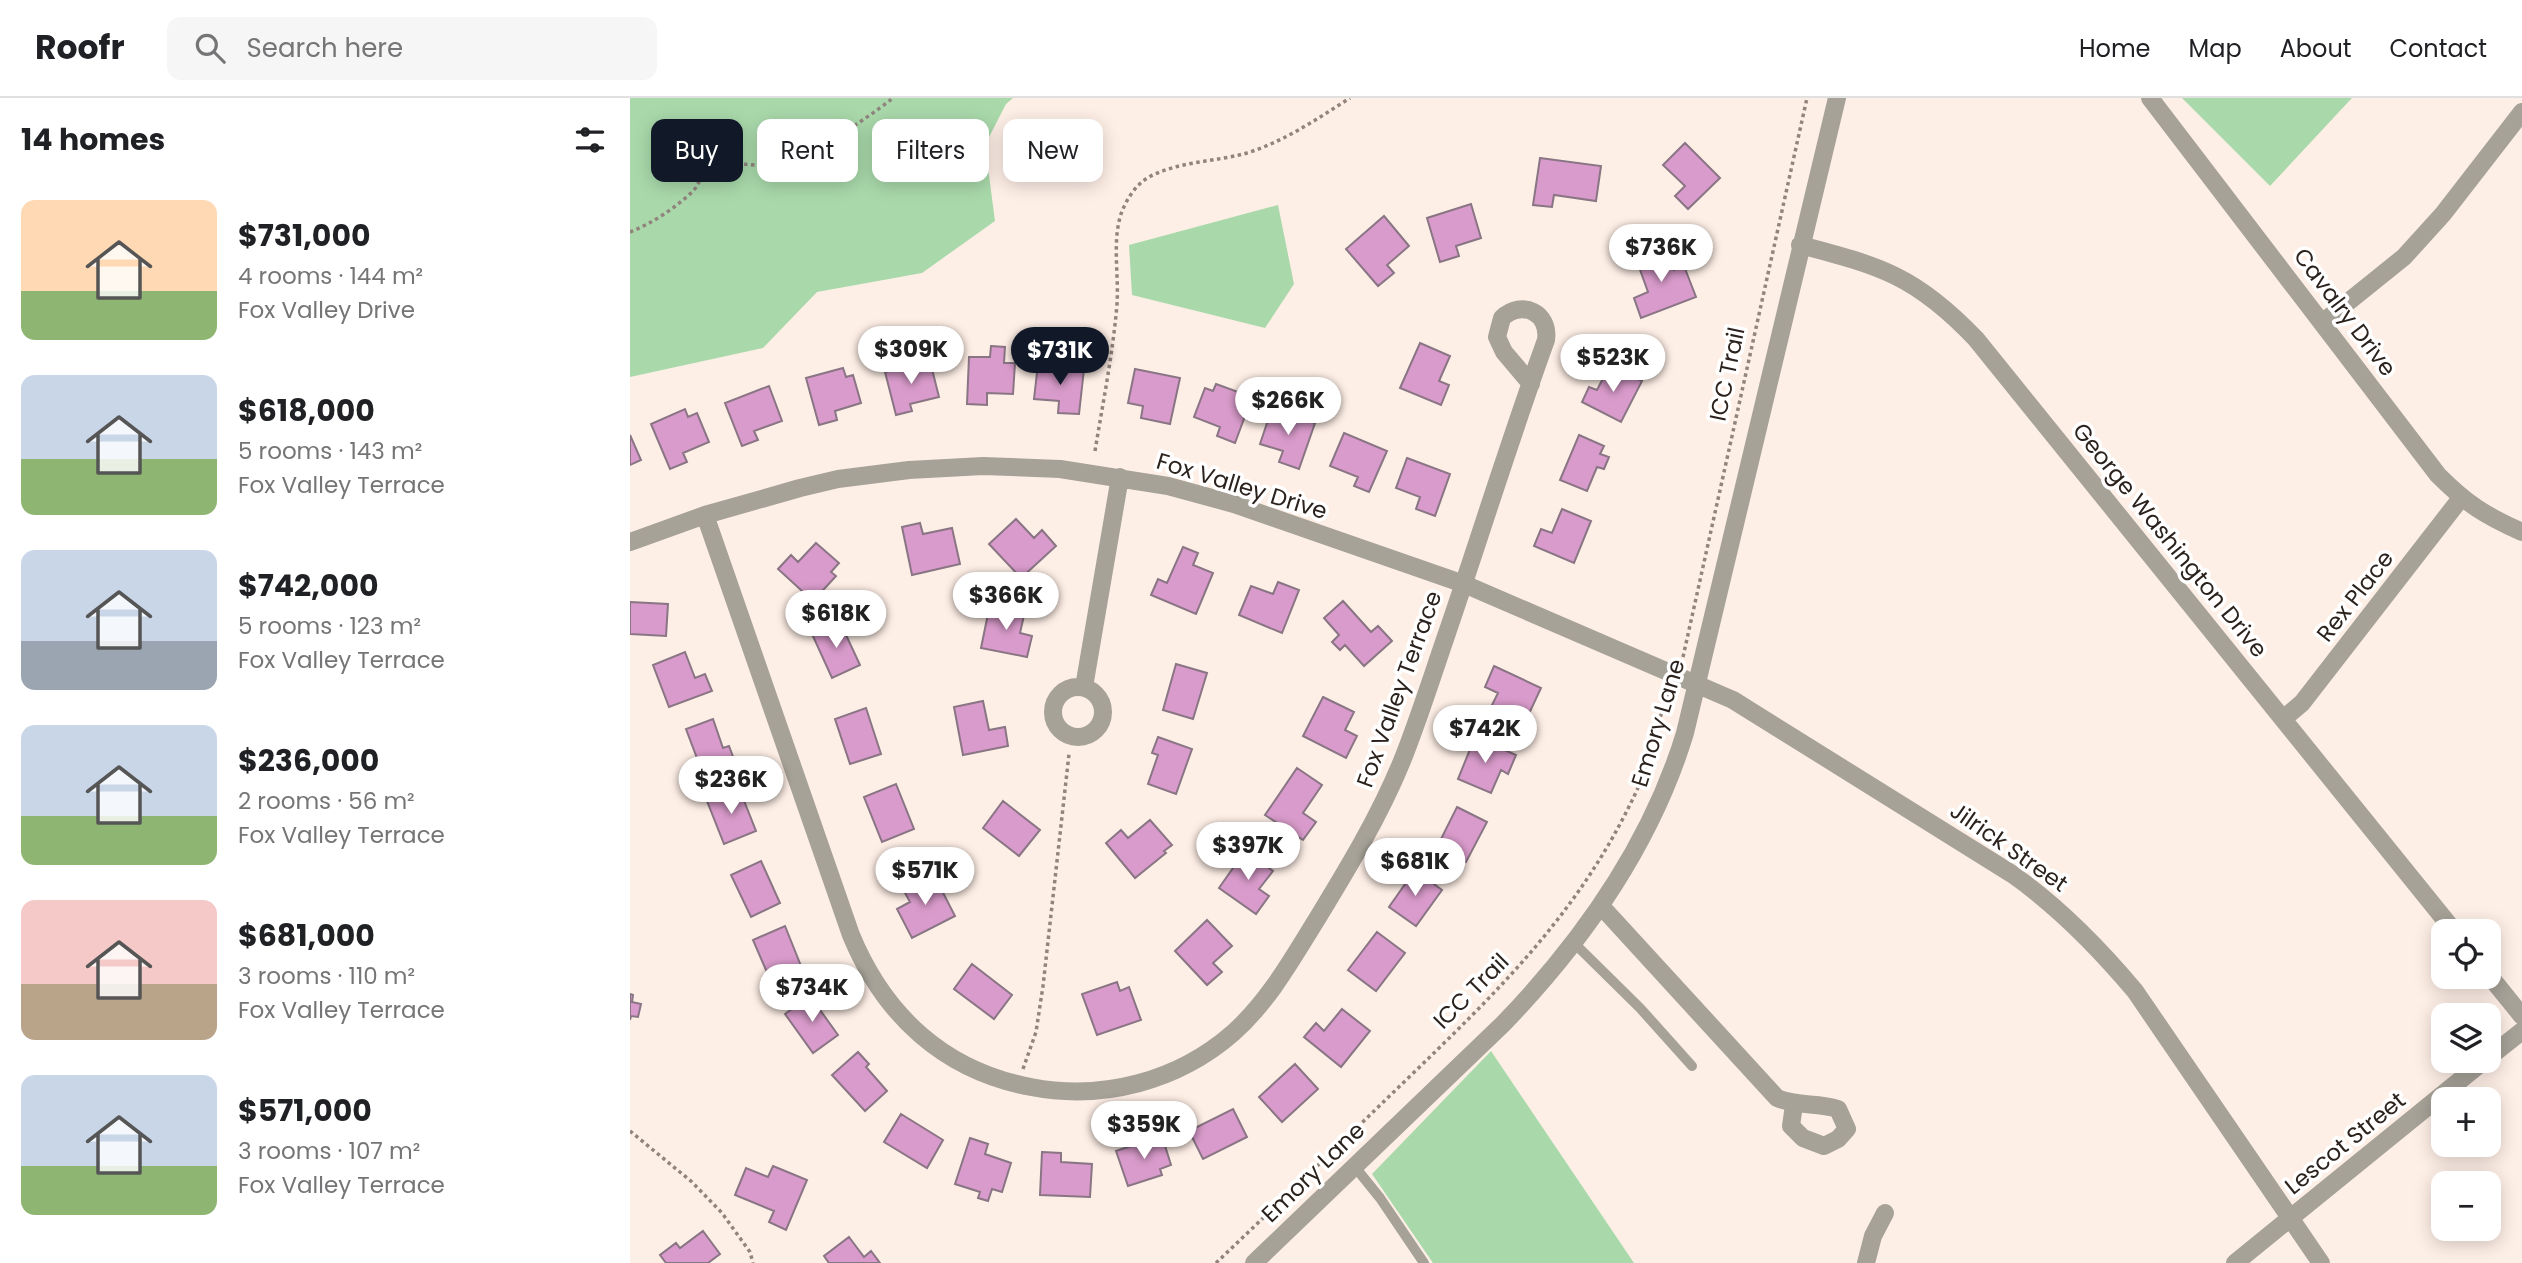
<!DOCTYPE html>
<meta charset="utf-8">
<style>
body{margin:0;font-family:Poppins,sans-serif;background:#f6f6f6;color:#202124;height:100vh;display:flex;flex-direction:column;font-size:26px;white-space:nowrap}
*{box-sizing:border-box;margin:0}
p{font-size:23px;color:#757577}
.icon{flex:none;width:38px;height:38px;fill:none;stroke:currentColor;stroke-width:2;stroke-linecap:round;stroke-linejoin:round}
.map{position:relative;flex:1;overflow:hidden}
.sheet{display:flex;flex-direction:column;background:#fff;width:630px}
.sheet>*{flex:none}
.hud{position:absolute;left:21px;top:21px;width:665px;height:63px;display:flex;gap:14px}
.fabs{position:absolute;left:1801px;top:821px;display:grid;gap:14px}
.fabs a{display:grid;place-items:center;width:70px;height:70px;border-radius:14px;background:#fff;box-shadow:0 4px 18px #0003;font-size:35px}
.price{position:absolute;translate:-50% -60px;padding:0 16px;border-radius:24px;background:#fff;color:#222;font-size:23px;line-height:46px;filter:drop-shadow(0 2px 4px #0008)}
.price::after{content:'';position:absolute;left:50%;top:42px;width:21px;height:16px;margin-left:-10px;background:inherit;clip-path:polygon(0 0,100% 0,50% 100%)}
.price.current{background:#111827;color:#fff}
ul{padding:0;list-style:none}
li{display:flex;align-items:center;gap:21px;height:175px;padding:0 21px}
li span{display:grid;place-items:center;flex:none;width:196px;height:140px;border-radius:14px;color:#555}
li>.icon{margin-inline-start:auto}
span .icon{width:84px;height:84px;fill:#fffc;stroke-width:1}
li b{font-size:30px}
h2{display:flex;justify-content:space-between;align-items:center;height:84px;padding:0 21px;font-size:30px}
.tag{padding:0 24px;border-radius:14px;background:#fff;box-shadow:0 4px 18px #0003;font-size:24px;line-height:63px}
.tag.current{background:#111827;color:#fff}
header{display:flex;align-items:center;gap:42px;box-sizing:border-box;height:98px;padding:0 35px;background:#fff;border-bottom:2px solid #e0e0e0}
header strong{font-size:33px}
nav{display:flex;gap:38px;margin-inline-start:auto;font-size:24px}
.search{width:490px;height:63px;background:#f6f6f6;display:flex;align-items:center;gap:18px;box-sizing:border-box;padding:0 24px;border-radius:14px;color:#757577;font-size:26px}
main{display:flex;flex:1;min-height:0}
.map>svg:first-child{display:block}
.green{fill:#a9d9ab}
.building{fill:#d99bcb;stroke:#897584;stroke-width:2}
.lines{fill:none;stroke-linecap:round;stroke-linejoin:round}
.path{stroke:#90847d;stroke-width:3.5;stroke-dasharray:3.5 3.5;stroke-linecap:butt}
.service{stroke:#a6a298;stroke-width:10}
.minor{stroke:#a6a298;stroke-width:18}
.tertiary{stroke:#a6a298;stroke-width:18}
.labels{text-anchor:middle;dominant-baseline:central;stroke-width:7;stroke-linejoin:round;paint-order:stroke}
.street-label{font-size:23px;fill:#2b221d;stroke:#fff}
</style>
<header>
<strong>Roofr</strong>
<div class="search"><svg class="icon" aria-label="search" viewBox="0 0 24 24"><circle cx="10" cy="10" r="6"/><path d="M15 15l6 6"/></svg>Search here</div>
<nav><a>Home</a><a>Map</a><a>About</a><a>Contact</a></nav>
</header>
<main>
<section class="sheet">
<h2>14 homes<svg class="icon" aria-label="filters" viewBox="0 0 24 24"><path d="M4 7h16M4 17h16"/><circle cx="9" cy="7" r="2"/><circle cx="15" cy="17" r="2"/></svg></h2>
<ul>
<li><span style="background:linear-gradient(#ffd9b3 65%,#8fb573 0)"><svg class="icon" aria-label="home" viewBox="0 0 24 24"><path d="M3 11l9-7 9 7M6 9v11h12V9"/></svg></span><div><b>$731,000</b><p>4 rooms · 144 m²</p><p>Fox Valley Drive</p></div></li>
<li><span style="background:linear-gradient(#c9d6e8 60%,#8fb573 0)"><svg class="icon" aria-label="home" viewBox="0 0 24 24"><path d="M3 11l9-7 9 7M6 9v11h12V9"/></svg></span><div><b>$618,000</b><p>5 rooms · 143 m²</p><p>Fox Valley Terrace</p></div></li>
<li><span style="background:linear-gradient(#c9d6e8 65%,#9aa5b1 0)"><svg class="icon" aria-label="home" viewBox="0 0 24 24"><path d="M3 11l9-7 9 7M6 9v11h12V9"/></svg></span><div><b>$742,000</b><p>5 rooms · 123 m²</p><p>Fox Valley Terrace</p></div></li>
<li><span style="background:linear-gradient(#c9d6e8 65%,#8fb573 0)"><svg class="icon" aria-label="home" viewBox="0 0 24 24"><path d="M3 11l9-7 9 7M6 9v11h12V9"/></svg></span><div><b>$236,000</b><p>2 rooms · 56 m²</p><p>Fox Valley Terrace</p></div></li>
<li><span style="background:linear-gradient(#f6c9c9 60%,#b9a48a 0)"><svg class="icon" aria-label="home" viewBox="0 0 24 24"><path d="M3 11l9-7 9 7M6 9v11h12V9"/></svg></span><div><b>$681,000</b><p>3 rooms · 110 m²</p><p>Fox Valley Terrace</p></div></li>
<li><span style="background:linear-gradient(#c9d6e8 65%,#8fb573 0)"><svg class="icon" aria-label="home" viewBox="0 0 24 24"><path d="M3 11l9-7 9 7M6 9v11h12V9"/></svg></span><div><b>$571,000</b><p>3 rooms · 107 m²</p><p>Fox Valley Terrace</p></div></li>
</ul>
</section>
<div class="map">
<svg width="1892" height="1165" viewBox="0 0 1892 1165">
<rect width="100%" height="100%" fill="#feefe6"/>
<path class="green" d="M0,0H383L376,6L355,47L365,123L292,175L187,194L133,250L0,279Z
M1552,0H1722L1640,88Z
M648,107L664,186L635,230L502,197L499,147Z
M861,953L1004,1165H803L742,1076Z"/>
<path class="building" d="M1055,45L1090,80L1058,111L1045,98L1055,88L1033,67Z
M910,60L971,68L966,103L924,97L922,109L903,107Z
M841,106L851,140L826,148L829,158L810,164L797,120Z
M754,118L779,148L757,167L764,175L748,188L716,151Z
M1021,149L1026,161L1038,156L1044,172L1054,168L1066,199L1011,220L1004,200L1018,194L1004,155Z
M790,245L820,258L809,283L819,287L811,307L770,290Z
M361,248L375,249L374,265H385L383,296L357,295V307L337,306L339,259H360Z
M300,263L309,299L280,306L282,313L266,317L255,274Z
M408,266L454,271L449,316L428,315L429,303L404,301Z
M980,267L1012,283L991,324L952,304L959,289L967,292Z
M213,270L216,279L223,277L231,305L205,313L207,322L189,327L176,280Z
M505,271L550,280L540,326L511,320L513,308L498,305Z
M586,286L622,299L605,345L587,338L590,329L564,319L575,290L583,293Z
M139,288L152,323L124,333L128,342L112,348L95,305Z
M642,310L685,325L669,371L649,364L653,353L630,346Z
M55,311L58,319L67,315L79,344L53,355L57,364L40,371L21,326Z
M714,335L757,353L739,394L724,388L728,379L700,368Z
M0,337L11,362L0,367Z
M949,337L974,348L970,356L979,359L974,371L967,369L957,393L930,382Z
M777,360L820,376L805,418L786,411L790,399L766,390Z
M932,411L961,423L944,465L904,448L911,431L922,435Z
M386,421L404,440L412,432L426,448L391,480L359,446Z
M290,425L293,436L322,430L330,466L282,477L272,429Z
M186,445L209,465L201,474L206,478L183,503L148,471L161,457L168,464Z
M553,449L568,455L563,467L583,475L566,516L521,497L528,481L537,485Z
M648,484L669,492L652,535L609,517L621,488L643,496Z
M713,503L741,534L748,528L762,543L734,568L715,547L710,552L702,544L709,537L694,520Z
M0,504L38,506L36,538L0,536Z
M360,506L395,513L390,535L402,538L397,559L351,550Z
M210,524L230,567L202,580L182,536Z
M55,554L65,580L75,576L82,593L39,609L23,567Z
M546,566L577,575L563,621L533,612Z
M864,568L911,590L897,620L891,617L886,628L858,615L868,595L855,589Z
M693,599L724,614L715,632L727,638L716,660L673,638Z
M353,603L359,632L375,629L378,648L333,657L324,609Z
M236,610L251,656L220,666L205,621Z
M83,621L93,650L99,648L105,664L73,676L56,631Z
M528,639L562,651L546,696L518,686L528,657L522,655Z
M845,639L886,657L878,676L871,672L861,695L828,681Z
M667,670L692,687L673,715L686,724L673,742L635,717Z
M266,686L284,731L252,744L234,699Z
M109,690L126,733L94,746L77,703Z
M373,703L410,732L389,758L353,730Z
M827,709L857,724L836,764L807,749Z
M520,722L542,747L534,753L536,755L505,780L476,745L491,732L498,740Z
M615,753L643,773L629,791L639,798L626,816L589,790Z
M131,763L150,805L121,819L101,777Z
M785,772L812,792L786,828L759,809Z
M304,777L325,818L282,840L267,811L280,804L274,793Z
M577,822L602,848L583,865L592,874L577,887L545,853Z
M155,828L173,873L142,886L123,842Z
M747,834L775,855L746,893L718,872Z
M342,866L382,897L364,921L324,891Z
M487,884L490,893L499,889L511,922L467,937L452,896Z
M0,896L3,897L2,904L11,906L8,919L1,918L0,922Z
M180,898L208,937L183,955L155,916Z
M712,911L740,933L711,969L674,939L686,925L694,933Z
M228,954L239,966L236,969L257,993L235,1013L202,977Z
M665,966L688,991L652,1024L629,999Z
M603,1011L617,1039L573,1061L559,1033Z
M271,1016L313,1042L297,1070L254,1044Z
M532,1038L541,1067L530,1071L532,1077L498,1088L486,1053Z
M340,1040L358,1046L355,1056L381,1065L372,1094L362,1091L358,1103L348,1100L350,1094L325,1086Z
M412,1054L431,1055V1064L462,1066L460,1099L410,1097Z
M143,1068L177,1082L156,1132L139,1124L144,1113L105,1097L116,1070L138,1079Z
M73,1133L90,1156L78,1165H36L30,1157L46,1145L50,1150Z
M219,1139L234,1159L241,1153L250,1165H199L194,1158Z"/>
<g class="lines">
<path class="path" d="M0,134C21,126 47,109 63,93C71,85 70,73 82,68C100,61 121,70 140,66C181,57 230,26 263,0
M465,353C473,304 483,255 487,206C489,177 482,144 491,116C496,102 506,86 519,79C549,63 585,64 617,55C655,43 687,21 720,0
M1053,559L1177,0
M393,971L406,934L413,888L439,656
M0,1033L62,1084L92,1115L120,1154L123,1165
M586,1165C649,1105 711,1045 773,985C869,892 950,815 1007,692C1022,659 1027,625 1039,591"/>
<path class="service" d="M944,845L1010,910L1062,968
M725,1069L750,1100L794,1165"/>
<path class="minor" d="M1520,0L1808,377C1837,406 1854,417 1892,434
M1170,147C1251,168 1286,178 1346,241L1824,833
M1692,225L1774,159L1813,116L1892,14
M75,417L221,837C254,917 314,973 401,989C473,1003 548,983 603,935C639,903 662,861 687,821C718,770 749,719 772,663C788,623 801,582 815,541C849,442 880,341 916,242C920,215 892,201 872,220L867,239L874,254L901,286
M0,444L75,417L170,390L208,381L279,372L353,368L430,371L538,388L604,406L834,486L1103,602L1382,776C1429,809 1468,849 1505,893L1691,1165
M423 614a25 25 0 1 1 50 0a25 25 0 1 1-50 0Z
M454,589L490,379
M1653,621L1672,605L1831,400
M971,808L1147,1000C1169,1009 1186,1004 1208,1011L1217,1031L1208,1041L1194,1048L1173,1040L1161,1028L1164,1007
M1858,876L1892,918
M1858,960L1892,933
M1236,1165L1243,1138L1255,1115
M1605,1165L1855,962"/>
<path class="tertiary" d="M624,1165L873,926C954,842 1021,747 1055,635L1207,0"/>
</g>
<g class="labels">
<g class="street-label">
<text transform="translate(1715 214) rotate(53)">Cavalry Drive</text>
<text transform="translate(1097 276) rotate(-78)">ICC Trail</text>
<text transform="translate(612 388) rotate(17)">Fox Valley Drive</text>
<text transform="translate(1540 442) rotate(51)">George Washington Drive</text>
<text transform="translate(1725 498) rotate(-52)">Rex Place</text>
<text transform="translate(769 591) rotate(-70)">Fox Valley Terrace</text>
<text transform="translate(1028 625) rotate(-73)">Emory Lane</text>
<text transform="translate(1379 749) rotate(35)">Jilrick Street</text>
<text transform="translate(841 893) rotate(-45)">ICC Trail</text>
<text transform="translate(1715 1045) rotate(-39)">Lescot Street</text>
<text transform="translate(683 1074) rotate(-44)">Emory Lane</text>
</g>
</g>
</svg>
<div class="fabs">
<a><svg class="icon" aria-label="locate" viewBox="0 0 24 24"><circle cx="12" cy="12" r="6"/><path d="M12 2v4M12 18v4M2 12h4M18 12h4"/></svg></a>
<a><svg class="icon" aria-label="layers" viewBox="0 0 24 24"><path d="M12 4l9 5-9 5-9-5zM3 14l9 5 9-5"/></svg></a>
<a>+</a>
<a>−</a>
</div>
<b class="price" style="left:1031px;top:186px">$736K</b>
<b class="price" style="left:281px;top:288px">$309K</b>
<b class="price current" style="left:430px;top:289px">$731K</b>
<b class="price" style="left:983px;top:296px">$523K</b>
<b class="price" style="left:658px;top:339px">$266K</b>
<b class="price" style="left:376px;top:534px">$366K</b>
<b class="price" style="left:206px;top:552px">$618K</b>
<b class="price" style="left:855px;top:667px">$742K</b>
<b class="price" style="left:101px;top:718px">$236K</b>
<b class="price" style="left:618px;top:784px">$397K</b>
<b class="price" style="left:785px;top:800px">$681K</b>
<b class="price" style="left:295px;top:809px">$571K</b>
<b class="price" style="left:182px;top:926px">$734K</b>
<b class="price" style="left:514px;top:1063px">$359K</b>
<div class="hud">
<a class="tag current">Buy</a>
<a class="tag">Rent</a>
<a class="tag">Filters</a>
<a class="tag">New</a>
</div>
</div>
</main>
